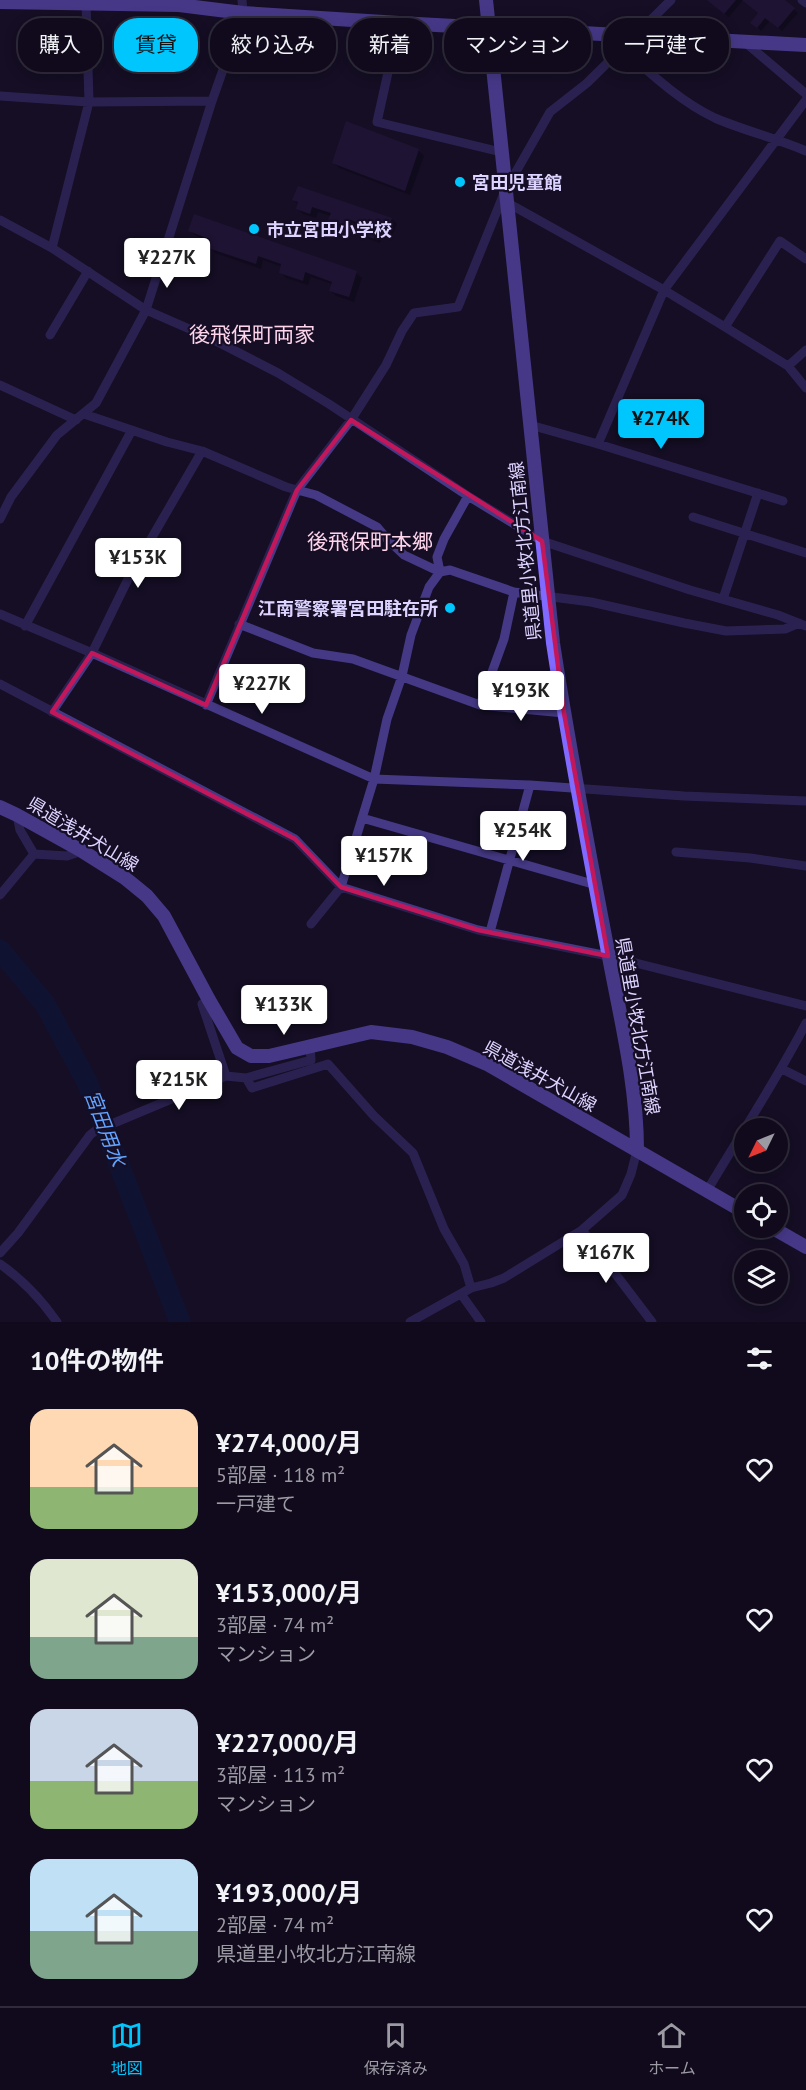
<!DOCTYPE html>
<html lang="ja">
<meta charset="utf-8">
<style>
body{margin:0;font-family:"PT Sans","Noto Sans JP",sans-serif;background:#1e1829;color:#f1f3f6;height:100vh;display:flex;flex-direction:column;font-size:22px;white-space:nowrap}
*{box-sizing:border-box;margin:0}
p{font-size:20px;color:#9c9aa3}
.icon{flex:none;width:33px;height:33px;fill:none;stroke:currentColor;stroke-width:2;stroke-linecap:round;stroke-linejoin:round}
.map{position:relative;height:1322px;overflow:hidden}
.sheet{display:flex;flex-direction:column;background:#100a1c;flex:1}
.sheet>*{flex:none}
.top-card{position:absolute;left:18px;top:18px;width:771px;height:54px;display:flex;gap:12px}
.needle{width:39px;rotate:227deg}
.fabs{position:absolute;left:734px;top:1118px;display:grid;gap:12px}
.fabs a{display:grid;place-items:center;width:54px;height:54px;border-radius:50%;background:#100a1c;box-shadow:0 3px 15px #0003,0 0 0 2px #302b3b;font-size:30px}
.price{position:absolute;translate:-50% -51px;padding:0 14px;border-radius:6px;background:#fff;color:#222;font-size:20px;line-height:39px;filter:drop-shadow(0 2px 3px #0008)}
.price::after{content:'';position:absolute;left:50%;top:36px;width:18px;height:14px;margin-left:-9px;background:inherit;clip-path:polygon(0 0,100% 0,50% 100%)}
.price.on{background:#00c6fe;color:#111}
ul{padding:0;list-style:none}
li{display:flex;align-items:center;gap:18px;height:150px;padding:0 30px}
li span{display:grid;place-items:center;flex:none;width:168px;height:120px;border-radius:18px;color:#555}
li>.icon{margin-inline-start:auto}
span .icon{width:72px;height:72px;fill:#fffc;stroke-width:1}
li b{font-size:26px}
h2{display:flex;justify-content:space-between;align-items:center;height:72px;padding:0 30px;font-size:26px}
.tag{padding:0 21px;border-radius:24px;background:#100a1c;box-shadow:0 3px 15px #0003,0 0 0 2px #302b3b;font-size:21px;line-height:54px}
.tag.on{background:#00c6fe;color:#111}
.tabs{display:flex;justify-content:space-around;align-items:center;height:84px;border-top:2px solid #302b3b;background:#100a1c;font-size:16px;color:#9c9aa3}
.tabs a{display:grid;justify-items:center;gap:3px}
.tabs .on{color:#00c6fe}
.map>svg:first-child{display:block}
.shadow{fill:#0007}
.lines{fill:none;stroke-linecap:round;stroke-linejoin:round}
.river{stroke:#091843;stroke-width:21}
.building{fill:#291a46}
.street{stroke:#453985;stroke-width:9}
.secondary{stroke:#806aff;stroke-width:14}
.marked{fill:none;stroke:#c2185b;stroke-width:4.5;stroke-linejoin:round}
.poi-dot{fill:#00c6fe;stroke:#150e25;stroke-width:2}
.labels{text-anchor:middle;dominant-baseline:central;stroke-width:4.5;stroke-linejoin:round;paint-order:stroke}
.poi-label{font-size:18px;font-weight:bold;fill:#ddd3ff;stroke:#150e25;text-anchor:start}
.street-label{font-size:18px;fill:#ddd3ff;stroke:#150e25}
.water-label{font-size:20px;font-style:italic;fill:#61a3ff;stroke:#150e25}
.quarter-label{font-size:21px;fill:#ffd5eb;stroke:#150e25}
</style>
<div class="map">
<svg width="806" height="1322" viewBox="0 0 806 1322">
<rect width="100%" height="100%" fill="#150e25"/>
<path class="shadow" d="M708,0H743L729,17Z
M744,0H783L798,13L782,31L770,21L761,31L756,26L759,14Z
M418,150L424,156L410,195L339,168L334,163Z
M294,200L392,219L397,224L392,237L383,234L380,243L369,239L364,234L366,228L353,224L350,231L335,226L330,220L331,216L318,212L316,218L303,214L297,208L298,205Z
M190,231L356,273L362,278L354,302L336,296L330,291L332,284L311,277L308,285L286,278L280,272L282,267L263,260L261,269L215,253L210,247L211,242L196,236Z"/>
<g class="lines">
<path class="river" d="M0,950L45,1004L87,1082L180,1322"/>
</g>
<path class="building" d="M707,0H736L724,14Z
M742,0H785L795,8L778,28L765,18L757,28L750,23L758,13Z
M346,121L419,149L405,191L332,163Z
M298,186L392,218L387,232L377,229L374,239L362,234L365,225L348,219L345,227L328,220L331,213L312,207L310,214L296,209L298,202L292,200Z
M194,214L357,271L349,297L329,291L332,282L305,272L303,281L279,273L281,264L258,256L256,264L208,248L210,239L188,231Z"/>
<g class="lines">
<path class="street" d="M802,0L806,3
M399,23L377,122L501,152
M746,43L806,94
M623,49C651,74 681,102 715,118C745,131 776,138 806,151
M0,96L89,102L212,101
M506,202L664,290L725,327L788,366L806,388
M0,220L52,248L146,310L210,338L278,373L329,404L468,496L542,541L690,590L778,615L806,626
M52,248L89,102L86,2
M725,327L780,241L806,259
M50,335L88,271
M788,366L806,350
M0,385L76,420
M84,414L167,442L202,451L286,487L316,495L377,527L388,540L404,555L440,572L450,570L514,592L591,602L684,623L726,631L785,629L799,623
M530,425L598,444L783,501
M598,444L664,290L806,100
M693,517L806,553
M0,519L11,497L57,435L96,403L146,310L212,101L243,13L242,0
M723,599L758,493
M0,614L92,653L374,779L530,785L684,796L806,801
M239,624L313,653L353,659L480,705L504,639L514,592
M25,626L132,430
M0,684L295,839L341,887L478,930L608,956L806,1006
M206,705L297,490L351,420L386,365L402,331L414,313L458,307L505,191L550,112L587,83L671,0
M480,705L564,713
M52,712L92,653L129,577L202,451
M17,815L20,830L34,854
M362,818L596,885
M676,852L750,858L806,866
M34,854L67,856L82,851
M0,895L34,854
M311,924L341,887L374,779L387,719L402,676L411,635L429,587L440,572L437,557L444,539L468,496
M490,932L530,785
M209,1000L202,1004L226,1076
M782,1069L806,1081
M246,1078L252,1088L328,1064L374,1116L413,1153L444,1229L464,1264L471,1288
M707,1191C740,1135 776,1081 806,1023
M582,1230L652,1322
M0,1253L18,1233L90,1135L95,1131L226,1076L246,1078L311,1060L310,1046
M0,1264C23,1280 41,1299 57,1322
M461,1294L481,1322
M410,1322L471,1288L491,1283L504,1278L582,1230L622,1195L631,1174L637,1150"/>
<path class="secondary" d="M486,0L553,643C569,748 589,853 609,957C621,1021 637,1085 637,1150
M0,2L179,5L243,13L399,23L806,45
M0,807L17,815L82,851L125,878L147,896L164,916L209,1000L237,1048L251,1056H269L371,1032L412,1037L447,1047L487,1064L744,1212
M771,1227L806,1247"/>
</g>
<path d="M0 0H806V1322H0ZM351,420L542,541L564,713L608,956L478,930L341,887L295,839L52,712L92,653L206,705L297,490Z" fill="#150e25" fill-opacity=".55" fill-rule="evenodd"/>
<path class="marked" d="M351,420L542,541L564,713L608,956L478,930L341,887L295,839L52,712L92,653L206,705L297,490Z"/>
<g class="poi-dot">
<circle cx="460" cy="182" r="6"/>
<circle cx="254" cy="229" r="6"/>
<circle cx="450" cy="608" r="6"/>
</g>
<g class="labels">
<g class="poi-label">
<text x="472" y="182">宮田児童館</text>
<text x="266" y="229">市立宮田小学校</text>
<text x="438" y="608" text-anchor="end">江南警察署宮田駐在所</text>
</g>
<g class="street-label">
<text transform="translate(525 551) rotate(-96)">県道里小牧北方江南線</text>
<text transform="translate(83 834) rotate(31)">県道浅井犬山線</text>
<text transform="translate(638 1026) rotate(80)">県道里小牧北方江南線</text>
<text transform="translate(540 1076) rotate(29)">県道浅井犬山線</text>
</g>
<g class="water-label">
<text transform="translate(105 1128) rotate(69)">宮田用水</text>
</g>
<g class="quarter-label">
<text x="252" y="334">後飛保町両家</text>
<text x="370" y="541">後飛保町本郷</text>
</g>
</g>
</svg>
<div class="fabs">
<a><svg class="needle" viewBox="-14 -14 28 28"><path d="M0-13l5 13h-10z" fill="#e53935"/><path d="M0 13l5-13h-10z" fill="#9c9aa3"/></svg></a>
<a><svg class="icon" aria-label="locate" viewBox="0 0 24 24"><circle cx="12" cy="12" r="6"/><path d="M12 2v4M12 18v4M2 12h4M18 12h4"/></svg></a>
<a><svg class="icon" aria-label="layers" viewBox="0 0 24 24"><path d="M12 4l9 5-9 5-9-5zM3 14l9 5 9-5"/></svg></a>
</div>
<b class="price" style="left:167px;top:289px">¥227K</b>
<b class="price on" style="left:661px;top:450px">¥274K</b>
<b class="price" style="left:138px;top:589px">¥153K</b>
<b class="price" style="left:262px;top:715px">¥227K</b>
<b class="price" style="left:521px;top:722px">¥193K</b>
<b class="price" style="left:523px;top:862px">¥254K</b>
<b class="price" style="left:384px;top:887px">¥157K</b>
<b class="price" style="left:284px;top:1036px">¥133K</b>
<b class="price" style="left:179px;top:1111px">¥215K</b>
<b class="price" style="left:606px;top:1284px">¥167K</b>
<div class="top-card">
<a class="tag">購入</a>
<a class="tag on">賃貸</a>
<a class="tag">絞り込み</a>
<a class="tag">新着</a>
<a class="tag">マンション</a>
<a class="tag">一戸建て</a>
</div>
</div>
<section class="sheet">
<h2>10件の物件<svg class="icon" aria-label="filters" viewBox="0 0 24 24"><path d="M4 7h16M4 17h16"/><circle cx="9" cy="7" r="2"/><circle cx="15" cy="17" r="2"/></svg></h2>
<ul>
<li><span style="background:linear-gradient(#ffd9b3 65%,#8fb573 0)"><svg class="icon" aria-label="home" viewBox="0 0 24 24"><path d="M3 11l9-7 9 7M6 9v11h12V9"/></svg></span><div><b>¥274,000/月</b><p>5部屋 · 118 m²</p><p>一戸建て</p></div><svg class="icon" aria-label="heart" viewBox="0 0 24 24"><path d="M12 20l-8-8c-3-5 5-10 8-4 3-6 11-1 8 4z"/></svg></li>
<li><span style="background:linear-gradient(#dfe7d0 65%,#7fa58c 0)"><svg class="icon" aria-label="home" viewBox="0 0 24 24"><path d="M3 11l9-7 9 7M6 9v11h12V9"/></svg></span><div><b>¥153,000/月</b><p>3部屋 · 74 m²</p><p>マンション</p></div><svg class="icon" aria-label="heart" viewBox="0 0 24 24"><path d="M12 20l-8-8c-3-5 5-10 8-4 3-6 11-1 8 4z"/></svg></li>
<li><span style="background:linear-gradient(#c9d6e8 60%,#8fb573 0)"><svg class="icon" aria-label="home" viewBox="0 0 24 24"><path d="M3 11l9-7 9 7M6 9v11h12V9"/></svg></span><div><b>¥227,000/月</b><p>3部屋 · 113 m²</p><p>マンション</p></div><svg class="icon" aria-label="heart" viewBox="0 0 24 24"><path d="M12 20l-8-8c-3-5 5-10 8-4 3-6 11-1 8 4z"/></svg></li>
<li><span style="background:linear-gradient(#bfe0f5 60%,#7fa58c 0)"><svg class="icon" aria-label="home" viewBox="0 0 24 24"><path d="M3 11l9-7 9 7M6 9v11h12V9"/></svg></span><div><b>¥193,000/月</b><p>2部屋 · 74 m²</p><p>県道里小牧北方江南線</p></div><svg class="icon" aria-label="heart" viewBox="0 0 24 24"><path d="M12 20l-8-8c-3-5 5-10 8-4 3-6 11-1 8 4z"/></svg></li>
</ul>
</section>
<nav class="tabs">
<a class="on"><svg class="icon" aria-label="map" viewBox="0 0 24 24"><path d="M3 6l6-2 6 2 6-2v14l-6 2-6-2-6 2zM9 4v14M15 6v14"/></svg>地図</a>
<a><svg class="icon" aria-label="saved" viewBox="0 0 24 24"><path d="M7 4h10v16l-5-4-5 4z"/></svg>保存済み</a>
<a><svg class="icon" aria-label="home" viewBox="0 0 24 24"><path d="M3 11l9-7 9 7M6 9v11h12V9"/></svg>ホーム</a>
</nav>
